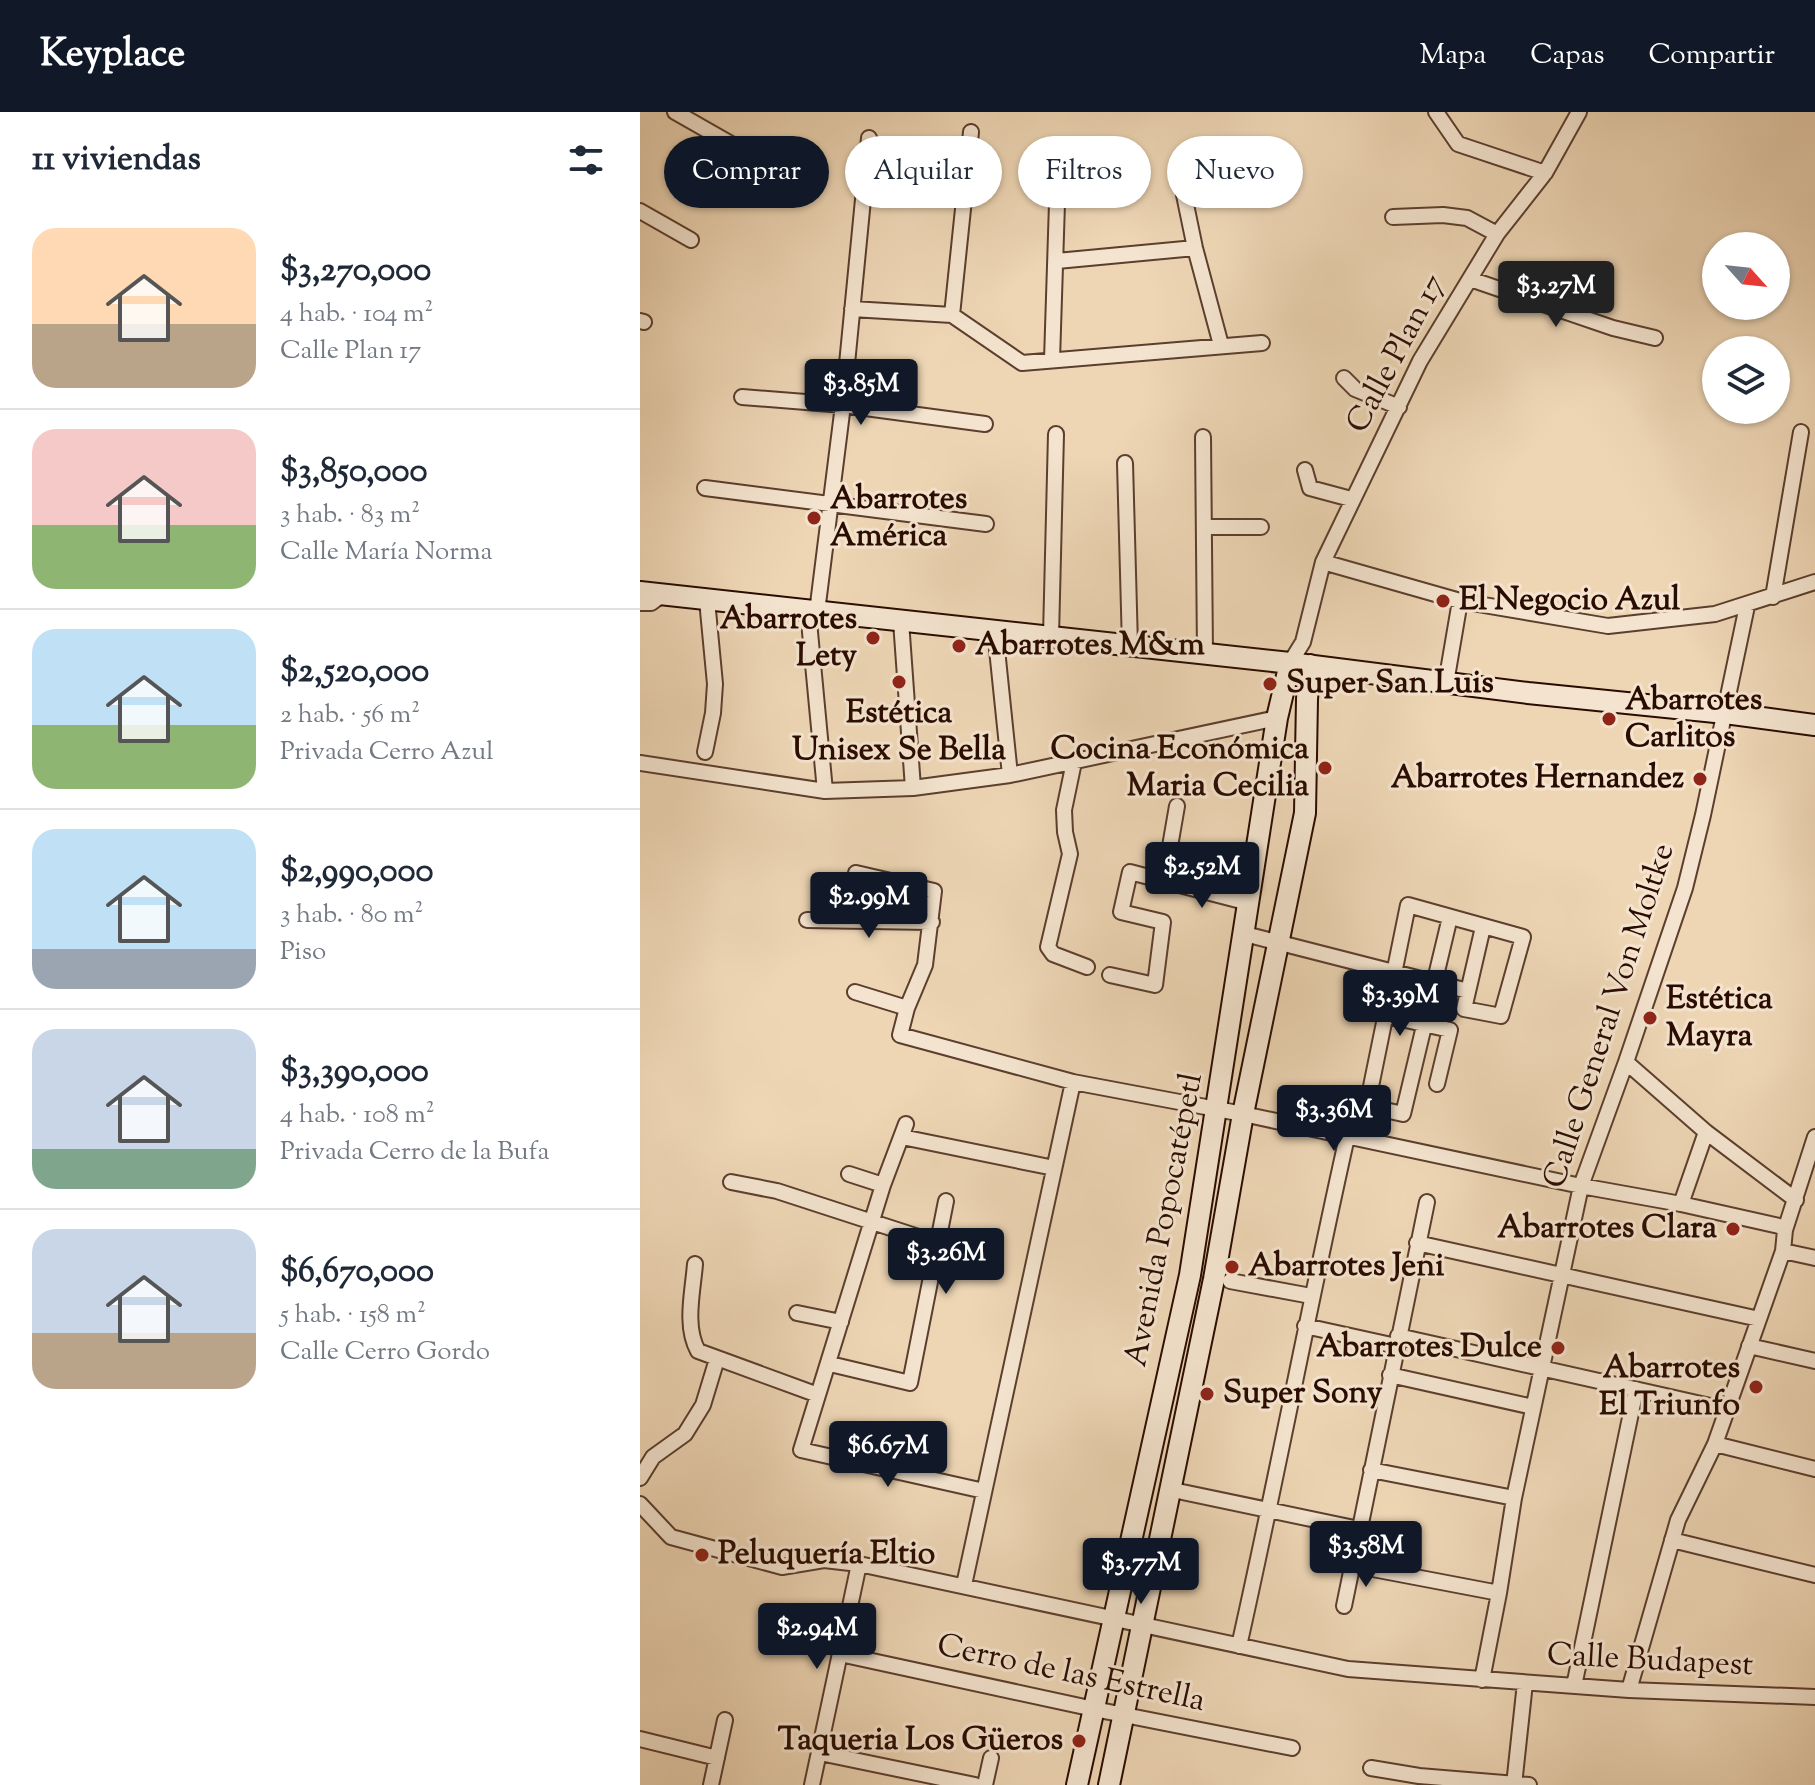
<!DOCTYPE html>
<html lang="es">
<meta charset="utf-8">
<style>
body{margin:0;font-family:"Sorts Mill Goudy",serif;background:#f2f2f3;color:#1f2937;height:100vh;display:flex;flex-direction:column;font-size:30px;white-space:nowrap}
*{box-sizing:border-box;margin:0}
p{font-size:26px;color:#747a83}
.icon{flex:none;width:44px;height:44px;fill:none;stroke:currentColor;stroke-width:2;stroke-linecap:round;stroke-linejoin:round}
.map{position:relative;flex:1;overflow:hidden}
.panel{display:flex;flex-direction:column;background:#fff;width:640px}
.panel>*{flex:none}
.guide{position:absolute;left:24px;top:24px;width:760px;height:72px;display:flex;gap:16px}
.needle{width:52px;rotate:117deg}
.tools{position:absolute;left:1062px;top:120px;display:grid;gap:16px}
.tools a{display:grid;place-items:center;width:88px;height:88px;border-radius:50%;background:#fff;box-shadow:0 2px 6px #0004;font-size:40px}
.price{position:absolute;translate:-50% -68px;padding:0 18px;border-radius:8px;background:#111827;color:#fff;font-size:26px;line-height:52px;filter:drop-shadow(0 2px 4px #0008)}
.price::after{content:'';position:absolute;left:50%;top:48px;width:24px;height:18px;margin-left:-12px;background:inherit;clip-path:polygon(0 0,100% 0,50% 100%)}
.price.on{background:#222;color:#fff}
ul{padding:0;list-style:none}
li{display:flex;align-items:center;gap:24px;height:200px;padding:0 32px}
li+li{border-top:2px solid #e0e1e3}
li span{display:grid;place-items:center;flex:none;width:224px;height:160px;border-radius:24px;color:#555}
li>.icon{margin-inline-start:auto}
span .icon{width:96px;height:96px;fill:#fffc;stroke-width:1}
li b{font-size:34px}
h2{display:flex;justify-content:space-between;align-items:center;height:96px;padding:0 32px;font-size:34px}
.pill{padding:0 28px;border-radius:36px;background:#fff;box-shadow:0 2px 6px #0004;font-size:28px;line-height:72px}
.pill.on{background:#111827;color:#fff}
header{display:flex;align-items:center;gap:48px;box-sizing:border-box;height:112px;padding:0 40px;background:#111827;color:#fff}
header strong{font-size:38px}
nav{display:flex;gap:44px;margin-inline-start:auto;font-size:28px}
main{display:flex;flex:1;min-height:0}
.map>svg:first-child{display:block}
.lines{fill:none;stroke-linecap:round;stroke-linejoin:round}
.street-casing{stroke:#5b3e2d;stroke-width:18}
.secondary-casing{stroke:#2a0b00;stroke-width:24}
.street{stroke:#f4e4cf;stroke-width:14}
.secondary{stroke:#f4e4cf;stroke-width:20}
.poi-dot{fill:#8f2418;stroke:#f4e4cf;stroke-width:3}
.labels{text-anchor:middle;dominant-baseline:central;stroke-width:6;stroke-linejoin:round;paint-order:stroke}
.street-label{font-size:32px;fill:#2a0b00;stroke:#f4e4cf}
.poi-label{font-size:32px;font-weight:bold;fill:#2a0b00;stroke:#f4e4cf;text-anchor:start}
</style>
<header>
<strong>Keyplace</strong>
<nav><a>Mapa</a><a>Capas</a><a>Compartir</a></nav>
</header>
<main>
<section class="panel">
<h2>11 viviendas<svg class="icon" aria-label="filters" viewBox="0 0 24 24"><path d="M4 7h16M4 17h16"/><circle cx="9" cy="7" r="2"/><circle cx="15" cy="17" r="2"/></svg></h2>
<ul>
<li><span style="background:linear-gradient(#ffd9b3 60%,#b9a48a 0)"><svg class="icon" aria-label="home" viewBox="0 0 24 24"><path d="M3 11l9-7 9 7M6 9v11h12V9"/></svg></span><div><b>$3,270,000</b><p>4 hab. · 104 m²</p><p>Calle Plan 17</p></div></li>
<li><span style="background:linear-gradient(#f6c9c9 60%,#8fb573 0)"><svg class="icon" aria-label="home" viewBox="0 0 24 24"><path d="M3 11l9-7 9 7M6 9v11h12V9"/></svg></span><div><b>$3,850,000</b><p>3 hab. · 83 m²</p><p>Calle María Norma</p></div></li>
<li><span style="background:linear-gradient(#bfe0f5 60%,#8fb573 0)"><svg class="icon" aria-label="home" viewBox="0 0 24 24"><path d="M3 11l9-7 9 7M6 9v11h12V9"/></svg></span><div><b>$2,520,000</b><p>2 hab. · 56 m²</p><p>Privada Cerro Azul</p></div></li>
<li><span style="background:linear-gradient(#bfe0f5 75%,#9aa5b1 0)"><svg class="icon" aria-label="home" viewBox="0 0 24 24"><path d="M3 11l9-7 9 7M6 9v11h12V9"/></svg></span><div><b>$2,990,000</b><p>3 hab. · 80 m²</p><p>Piso</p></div></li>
<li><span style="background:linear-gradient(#c9d6e8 75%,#7fa58c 0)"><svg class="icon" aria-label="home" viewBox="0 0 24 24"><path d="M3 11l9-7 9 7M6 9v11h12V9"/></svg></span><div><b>$3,390,000</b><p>4 hab. · 108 m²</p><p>Privada Cerro de la Bufa</p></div></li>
<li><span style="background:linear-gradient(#c9d6e8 65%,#b9a48a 0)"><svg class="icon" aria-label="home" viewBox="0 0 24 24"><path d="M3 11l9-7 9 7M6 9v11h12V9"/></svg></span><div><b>$6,670,000</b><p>5 hab. · 158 m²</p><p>Calle Cerro Gordo</p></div></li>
</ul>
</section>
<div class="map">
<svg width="1175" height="1673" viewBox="0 0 1175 1673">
<rect width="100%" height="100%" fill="#eed6b5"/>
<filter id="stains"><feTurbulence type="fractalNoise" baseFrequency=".0025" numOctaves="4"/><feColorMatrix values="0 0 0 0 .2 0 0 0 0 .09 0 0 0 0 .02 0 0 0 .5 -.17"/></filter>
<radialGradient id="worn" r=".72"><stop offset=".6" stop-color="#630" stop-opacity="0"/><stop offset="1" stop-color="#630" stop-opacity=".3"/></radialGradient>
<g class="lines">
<defs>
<path id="street" d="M35,0L93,33
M796,0L818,32L905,61
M544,83L555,136L581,233
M0,99L51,128
M753,105L803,103L827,106L857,122
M417,149L555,136
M830,167L973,216L1015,226
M212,197L312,203L382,251L622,231
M312,203L331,20
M0,209L4,210
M412,248L417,91
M704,266L715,277L759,295
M102,285L203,293L345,312
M563,325L565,542
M485,351L490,534
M665,358L670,376L711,387
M65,376L346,412
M564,415H621
M683,450L820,489L968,514L1075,502L1175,470
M1133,485L1161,320
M0,491H11L22,483
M168,499L185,679
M177,500L203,293L229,26
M261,509L273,676
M355,518L370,663
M411,524L416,322
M650,551L663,530L683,450L780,249L857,122L905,61L939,0
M806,571L820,489
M65,640L73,601L75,572L67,488
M434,650L424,698L425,720L430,742L408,835L413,842L447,855
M0,651L185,679L273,676L370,663L637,606
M216,761L294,779L285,853L267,896L260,923L433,970L603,1002L941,1074L1041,1092L1139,1114L1145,1118
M524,769L609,791
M810,805L763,1002L727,994L768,793L883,825L861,904L824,897L843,815
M167,808L292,810
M605,822L828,879
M470,863L515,873L523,810L481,800L490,760L524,769L537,694
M215,880L267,896
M744,903L810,918L797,972
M986,950L1066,1020L1156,1088
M266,1012L243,1073L161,1338L344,1379
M262,1025L414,1056
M209,1062L243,1073
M91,1070L137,1079L297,1131
M1041,1092L1066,1020
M777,1131L1119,1207
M1143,1139L1175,1146
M55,1152C53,1179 44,1214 58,1239L178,1283
M590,1169L671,1184
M157,1201L201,1210
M665,1214L756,1234
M758,1224L1088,1298
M1109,1234L1175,1249
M190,1252L270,1271L306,1089
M750,1263L893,1295
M1075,1332L1175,1357
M731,1358L874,1386
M0,1366L13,1345L45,1322L63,1293L77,1247
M528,1377L719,1417
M0,1392L31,1425L142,1455L184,1448L219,1452L708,1557L989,1578L1175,1585
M1032,1428L1175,1463
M712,1453L859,1481
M324,1473L433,970
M704,1494L787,1090
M599,1534C637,1365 669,1194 707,1025
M200,1542L454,1597L652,1636
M842,1568L859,1481L874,1386L941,1074L986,950L1045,776L1063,703L1107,494
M934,1574L996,1277
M989,1578L1038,1408L1075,1332L1143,1139L1145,1118L1175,1025
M0,1627L77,1646
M180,1641L335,1673
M731,1656L779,1664L889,1673
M71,1673L85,1608
M172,1673L219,1452
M345,1673L351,1646
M874,1673L885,1571"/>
<path id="secondary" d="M0,480L650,551L888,581L1085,601L1175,613
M437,1673L550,1163L637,606L650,551
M469,1673L574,1167L603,1002L665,701L667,587L670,553"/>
</defs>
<use href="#street" class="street-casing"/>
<use href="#secondary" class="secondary-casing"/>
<use href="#street" class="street"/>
<use href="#secondary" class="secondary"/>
</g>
<g class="poi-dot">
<circle cx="174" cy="406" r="8"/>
<circle cx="803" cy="489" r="8"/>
<circle cx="233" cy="526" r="8"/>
<circle cx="319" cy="534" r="8"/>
<circle cx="259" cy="570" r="8"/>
<circle cx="630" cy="572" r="8"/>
<circle cx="969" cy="607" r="8"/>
<circle cx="685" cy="656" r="8"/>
<circle cx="1060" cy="667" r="8"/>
<circle cx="1010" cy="906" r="8"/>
<circle cx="1093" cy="1117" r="8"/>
<circle cx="592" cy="1155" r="8"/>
<circle cx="918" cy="1236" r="8"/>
<circle cx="1116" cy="1275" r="8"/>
<circle cx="567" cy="1282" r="8"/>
<circle cx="62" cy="1443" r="8"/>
<circle cx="439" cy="1629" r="8"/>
</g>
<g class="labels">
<g class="street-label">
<text transform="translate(757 242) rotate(-62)">Calle Plan 17</text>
<text transform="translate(970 904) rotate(-72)">Calle General Von Moltke</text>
<text transform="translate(525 1108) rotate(-79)">Avenida Popocatépetl</text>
<text transform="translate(1010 1549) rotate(3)">Calle Budapest</text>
<text transform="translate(431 1562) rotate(12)">Cerro de las Estrella</text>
</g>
<g class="poi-label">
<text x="190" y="388">Abarrotes<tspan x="190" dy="37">América</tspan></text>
<text x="819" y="489">El Negocio Azul</text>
<text x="217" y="508" text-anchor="end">Abarrotes<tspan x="217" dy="37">Lety</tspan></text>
<text x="335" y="534">Abarrotes M&amp;m</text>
<text x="646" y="572">Super San Luis</text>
<text x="985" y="589">Abarrotes<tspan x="985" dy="37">Carlitos</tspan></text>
<text x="259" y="602" text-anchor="middle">Estética<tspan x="259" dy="37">Unisex Se Bella</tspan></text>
<text x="669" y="638" text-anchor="end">Cocina Económica<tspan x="669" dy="37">Maria Cecilia</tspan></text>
<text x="1044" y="667" text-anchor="end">Abarrotes Hernandez</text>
<text x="1026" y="888">Estética<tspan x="1026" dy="37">Mayra</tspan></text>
<text x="1077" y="1117" text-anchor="end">Abarrotes Clara</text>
<text x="608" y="1155">Abarrotes Jeni</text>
<text x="902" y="1236" text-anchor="end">Abarrotes Dulce</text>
<text x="1100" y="1257" text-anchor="end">Abarrotes<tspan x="1100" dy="37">El Triunfo</tspan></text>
<text x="583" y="1282">Super Sony</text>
<text x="78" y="1443">Peluquería Eltio</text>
<text x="423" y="1629" text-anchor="end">Taqueria Los Güeros</text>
</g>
</g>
<rect width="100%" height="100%" filter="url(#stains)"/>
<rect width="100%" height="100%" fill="url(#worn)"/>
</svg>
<div class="tools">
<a><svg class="needle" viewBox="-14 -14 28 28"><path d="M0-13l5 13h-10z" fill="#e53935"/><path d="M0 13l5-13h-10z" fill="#747a83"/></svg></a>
<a><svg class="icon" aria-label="layers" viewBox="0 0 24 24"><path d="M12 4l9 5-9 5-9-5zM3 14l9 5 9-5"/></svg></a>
</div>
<b class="price on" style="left:916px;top:217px">$3.27M</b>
<b class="price" style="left:221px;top:315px">$3.85M</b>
<b class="price" style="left:562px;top:798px">$2.52M</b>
<b class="price" style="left:229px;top:828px">$2.99M</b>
<b class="price" style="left:760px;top:926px">$3.39M</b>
<b class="price" style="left:694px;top:1041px">$3.36M</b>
<b class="price" style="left:306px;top:1184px">$3.26M</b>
<b class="price" style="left:248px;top:1377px">$6.67M</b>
<b class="price" style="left:726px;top:1477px">$3.58M</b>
<b class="price" style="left:501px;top:1494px">$3.77M</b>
<b class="price" style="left:177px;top:1559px">$2.94M</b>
<div class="guide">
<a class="pill on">Comprar</a>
<a class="pill">Alquilar</a>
<a class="pill">Filtros</a>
<a class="pill">Nuevo</a>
</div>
</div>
</main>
